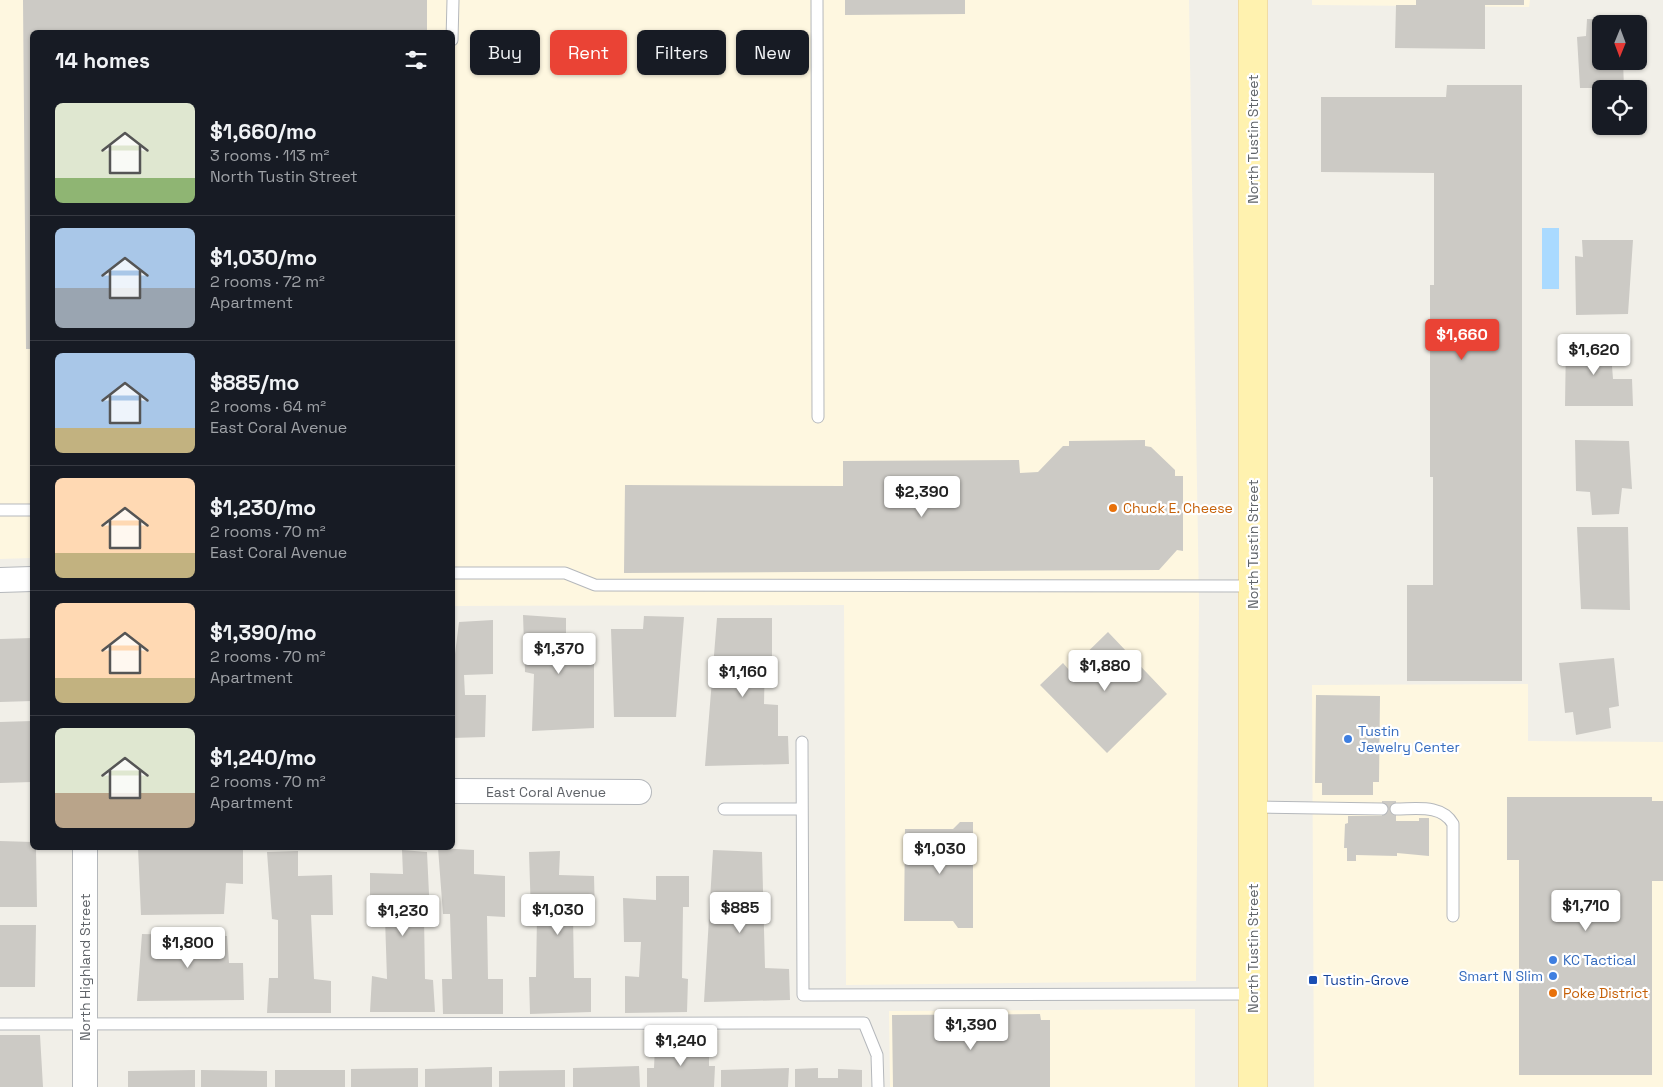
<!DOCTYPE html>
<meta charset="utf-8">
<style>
body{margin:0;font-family:"Space Grotesk",sans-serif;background:#20242c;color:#f1f3f6;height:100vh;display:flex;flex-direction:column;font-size:19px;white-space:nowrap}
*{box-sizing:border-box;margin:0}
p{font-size:16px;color:#9ea1a6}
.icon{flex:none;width:28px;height:28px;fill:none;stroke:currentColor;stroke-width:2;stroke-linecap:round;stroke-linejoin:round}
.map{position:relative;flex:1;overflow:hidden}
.details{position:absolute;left:30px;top:30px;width:425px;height:820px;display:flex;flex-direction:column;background:#171b24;border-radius:8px;box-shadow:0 1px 4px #0004}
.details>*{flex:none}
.guide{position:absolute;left:470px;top:30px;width:475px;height:45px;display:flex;gap:10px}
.needle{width:32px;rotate:181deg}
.buttons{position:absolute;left:1592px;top:15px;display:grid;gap:10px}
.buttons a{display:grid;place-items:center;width:55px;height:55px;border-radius:8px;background:#171b24;box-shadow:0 1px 4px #0004;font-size:25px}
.price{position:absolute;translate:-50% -42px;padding:0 11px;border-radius:5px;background:#fff;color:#222;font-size:16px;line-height:32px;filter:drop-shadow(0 1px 2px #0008)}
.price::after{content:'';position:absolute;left:50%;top:30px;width:15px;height:11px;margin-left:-8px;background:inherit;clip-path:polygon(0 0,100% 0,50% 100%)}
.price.selected{background:#ea4335;color:#fff}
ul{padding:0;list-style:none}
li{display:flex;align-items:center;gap:15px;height:125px;padding:0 25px}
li+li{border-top:1px solid #363941}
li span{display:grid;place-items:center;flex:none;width:140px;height:100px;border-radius:8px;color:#555}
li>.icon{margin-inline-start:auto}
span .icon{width:60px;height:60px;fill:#fffc;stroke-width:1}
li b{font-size:21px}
h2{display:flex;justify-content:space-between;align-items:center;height:60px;padding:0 25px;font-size:21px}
.chip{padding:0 18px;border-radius:8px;background:#171b24;box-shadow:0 1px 4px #0004;font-size:18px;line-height:45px}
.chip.selected{background:#ea4335;color:#fff}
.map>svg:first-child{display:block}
.commercial{fill:#fef7e0}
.water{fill:#aadaff}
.building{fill:#cccac5}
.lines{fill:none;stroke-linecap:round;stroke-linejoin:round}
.lane-casing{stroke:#b5b8bc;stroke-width:13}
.street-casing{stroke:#b5b8bc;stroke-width:26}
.primary-casing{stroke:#f2c960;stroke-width:29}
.lane{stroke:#fff;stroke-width:11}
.street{stroke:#fff;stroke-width:24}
.primary{stroke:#fff2af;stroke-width:28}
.food-dot{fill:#e8710a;stroke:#fff;stroke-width:2}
.shop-dot{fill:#3f7fe0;stroke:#fff;stroke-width:2}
.transit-dot{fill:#1a4fb4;stroke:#fff;stroke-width:2}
.labels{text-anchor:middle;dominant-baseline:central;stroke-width:4.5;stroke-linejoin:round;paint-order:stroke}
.street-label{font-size:14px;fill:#5f6368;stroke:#fff}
.food-label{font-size:14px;fill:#c56008;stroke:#fff;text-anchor:start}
.shop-label{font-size:14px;fill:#366cbe;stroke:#fff;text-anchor:start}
.transit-label{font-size:14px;fill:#164399;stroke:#fff;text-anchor:start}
</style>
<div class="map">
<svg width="1663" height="1087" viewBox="0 0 1663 1087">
<rect width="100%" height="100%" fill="#f1efe8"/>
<path class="commercial" d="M0,0H1189L1199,603L1196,981L846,985L844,605L453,606L452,32H32V558L0,559Z
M1312,0H1530L1529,7L1312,5Z
M1528,684V741L1663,742V1087H1314L1312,685Z
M1195,1009V1087H890L889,1011Z"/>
<path class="water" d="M1542,228H1559V289H1542Z"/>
<path class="building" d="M23,0H427V32H32V349H26Z
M845,0H965V14L845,15Z
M1416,0H1524V5H1485V49L1395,48L1396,5H1416Z
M1587,19L1621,20L1622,24H1601V61H1623L1624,88H1580L1577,37L1586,36Z
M1447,85H1522V681H1407V585H1433V477H1430V285H1434V173L1321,172V97H1446Z
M1582,240H1633L1628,314L1576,315L1575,256L1583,257Z
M1610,339L1613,379H1632L1633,406H1565L1566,340Z
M1145,440V446L1151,447L1175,470V476H1183V551L1177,550L1159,570L624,573L625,485L843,486V461L1019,460L1020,473L1038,472L1063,446H1069V441Z
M1575,440L1629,441L1632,489L1622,488L1619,514L1592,515L1590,492L1576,491Z
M1577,527H1628L1630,610L1581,609Z
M523,615L566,618V640L594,642V728L532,731L534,674L525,672Z
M644,616L684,617L676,717H614L611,629H643Z
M717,618H772V658L765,657L764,704L778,705V736H788L789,764L705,766Z
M493,620V674L464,675L465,695H486L485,737L452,738V654H455L459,622Z
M1108,632L1167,694L1107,753L1040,685L1063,663L1069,670Z
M32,638V701L0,702V639Z
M1614,658L1619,706L1609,708L1611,728L1576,735L1573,712L1565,713L1559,663Z
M1316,695L1380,696L1379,782H1373V795H1322V783H1315Z
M32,721V782L0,783V722Z
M1507,797H1652V801H1663V881H1652V1075H1519V860H1507Z
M1382,801H1396V821H1419V818H1429V856L1397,853V856L1356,855V861H1347V848H1344L1345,824L1348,823V816H1382Z
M960,822H973V928H958L953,921H904L905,829H953Z
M0,841L32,842V848H36L37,907H0Z
M138,848H243V884L226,883L224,914L141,915Z
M438,848L474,850V874L505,876V917L487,916L488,979H503V1014H443L442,979H452L450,914H443Z
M402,850L427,852L430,915L424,916L425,979L433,980L435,1012H370L372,976L387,979L385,918L370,916V873L403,874Z
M713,850L762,852L765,968L789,969L790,1000L704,1002Z
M298,851V876L332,875L333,915H311L314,979L331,981V1013H267L269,978H278V920L272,919L267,852Z
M560,851L559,875L594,876L595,916L573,915L574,978H591V1012L530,1014L529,977H536L537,915H531L529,852Z
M656,876H689V907H683L682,978L688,979L687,1012L625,1013V976L639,977L641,942H624L623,898L656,900Z
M0,925H36L35,987H0Z
M142,934L227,936L229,963H243L244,1000L137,1001Z
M1040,1014L1041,1020H1050V1087H893L892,1015Z
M0,1035H40L43,1087H0Z
M655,1045H709V1066H715L714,1087H647V1068H654Z
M639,1066L640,1087H573V1068Z
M492,1067V1087H425V1069Z
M418,1068V1087H351V1069Z
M789,1068L788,1087H721V1070Z
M818,1068V1078H838V1069L862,1070V1087H795V1069Z
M195,1070V1087H128V1071Z
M201,1070L267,1071V1087H201Z
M275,1070H345V1087H275Z
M565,1070V1087H499V1071Z"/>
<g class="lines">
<defs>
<path id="lane" d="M817,0L818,417
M452,40L453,0
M0,510H32
M452,573H565L595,585L1253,586
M802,742L803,995L1253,994
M1253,807L1382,809
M724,809H802
M1396,809C1416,809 1442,804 1453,824V916
M0,1024L864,1023L877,1055L878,1087"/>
<path id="street" d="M0,580L32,579
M452,791L639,792
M85,1087V848"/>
<path id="primary" d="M1253,1087V0"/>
</defs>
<use href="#lane" class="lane-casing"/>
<use href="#street" class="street-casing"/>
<use href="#primary" class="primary-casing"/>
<use href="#lane" class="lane"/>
<use href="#street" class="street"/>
<use href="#primary" class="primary"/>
</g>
<g class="food-dot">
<circle cx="1113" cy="508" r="5"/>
<circle cx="1553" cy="993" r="5"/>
</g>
<g class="shop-dot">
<circle cx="1348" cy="739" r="5"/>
<circle cx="1553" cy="960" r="5"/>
<circle cx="1553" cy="976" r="5"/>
</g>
<rect class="transit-dot" x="1308" y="975" width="10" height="10" rx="2.5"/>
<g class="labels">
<g class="street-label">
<text transform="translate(1253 139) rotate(-90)">North Tustin Street</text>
<text transform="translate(1253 544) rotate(-90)">North Tustin Street</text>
<text x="546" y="792">East Coral Avenue</text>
<text transform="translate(1253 948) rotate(-90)">North Tustin Street</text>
<text transform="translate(85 967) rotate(-90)">North Highland Street</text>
</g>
<g class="food-label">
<text x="1123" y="508">Chuck E. Cheese</text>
<text x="1563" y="993">Poke District</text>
</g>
<g class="shop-label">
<text x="1358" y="731">Tustin<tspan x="1358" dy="16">Jewelry Center</tspan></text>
<text x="1563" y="960">KC Tactical</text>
<text x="1543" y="976" text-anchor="end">Smart N Slim</text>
</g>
<g class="transit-label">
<text x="1323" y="980">Tustin-Grove</text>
</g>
</g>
</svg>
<div class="buttons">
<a><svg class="needle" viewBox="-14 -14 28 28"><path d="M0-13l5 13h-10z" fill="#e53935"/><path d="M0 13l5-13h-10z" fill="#9ea1a6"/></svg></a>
<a><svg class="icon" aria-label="locate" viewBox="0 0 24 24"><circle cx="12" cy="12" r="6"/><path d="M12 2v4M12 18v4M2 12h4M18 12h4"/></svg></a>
</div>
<b class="price selected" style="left:1462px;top:361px">$1,660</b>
<b class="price" style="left:1594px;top:376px">$1,620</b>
<b class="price" style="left:922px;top:518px">$2,390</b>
<b class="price" style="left:559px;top:675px">$1,370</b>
<b class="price" style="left:1105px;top:692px">$1,880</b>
<b class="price" style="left:743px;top:698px">$1,160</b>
<b class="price" style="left:940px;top:875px">$1,030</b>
<b class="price" style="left:1586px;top:932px">$1,710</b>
<b class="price" style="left:740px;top:934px">$885</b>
<b class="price" style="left:558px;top:936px">$1,030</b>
<b class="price" style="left:403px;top:937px">$1,230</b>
<b class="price" style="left:188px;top:969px">$1,800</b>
<b class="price" style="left:971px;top:1051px">$1,390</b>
<b class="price" style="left:681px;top:1067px">$1,240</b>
<div class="guide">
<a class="chip">Buy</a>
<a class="chip selected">Rent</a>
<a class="chip">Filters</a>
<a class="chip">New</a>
</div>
<section class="details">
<h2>14 homes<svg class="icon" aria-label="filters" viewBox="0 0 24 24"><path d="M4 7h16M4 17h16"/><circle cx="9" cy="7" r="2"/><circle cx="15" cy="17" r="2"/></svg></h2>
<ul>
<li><span style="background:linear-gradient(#dfe7d0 75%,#8fb573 0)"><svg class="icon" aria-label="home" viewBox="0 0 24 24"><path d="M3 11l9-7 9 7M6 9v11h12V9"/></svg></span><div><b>$1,660/mo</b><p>3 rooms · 113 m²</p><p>North Tustin Street</p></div></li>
<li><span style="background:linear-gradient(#a9c7e8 60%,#9aa5b1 0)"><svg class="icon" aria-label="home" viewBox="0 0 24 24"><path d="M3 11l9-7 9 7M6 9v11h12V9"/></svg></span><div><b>$1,030/mo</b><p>2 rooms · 72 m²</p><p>Apartment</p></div></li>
<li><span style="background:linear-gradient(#a9c7e8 75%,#c2b280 0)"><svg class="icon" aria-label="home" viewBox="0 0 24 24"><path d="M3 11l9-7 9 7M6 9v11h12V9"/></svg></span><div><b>$885/mo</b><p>2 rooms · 64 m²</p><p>East Coral Avenue</p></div></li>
<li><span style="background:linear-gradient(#ffd9b3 75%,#c2b280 0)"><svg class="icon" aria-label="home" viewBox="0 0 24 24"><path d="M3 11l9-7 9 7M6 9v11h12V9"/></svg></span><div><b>$1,230/mo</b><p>2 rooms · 70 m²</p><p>East Coral Avenue</p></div></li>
<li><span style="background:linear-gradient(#ffd9b3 75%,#c2b280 0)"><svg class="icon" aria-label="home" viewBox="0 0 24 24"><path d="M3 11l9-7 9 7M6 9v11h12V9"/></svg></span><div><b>$1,390/mo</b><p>2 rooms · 70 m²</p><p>Apartment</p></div></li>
<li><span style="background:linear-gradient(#dfe7d0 65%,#b9a48a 0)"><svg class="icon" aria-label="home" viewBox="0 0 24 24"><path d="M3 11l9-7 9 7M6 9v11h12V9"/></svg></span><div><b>$1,240/mo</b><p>2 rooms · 70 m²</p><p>Apartment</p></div></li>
</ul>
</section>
</div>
